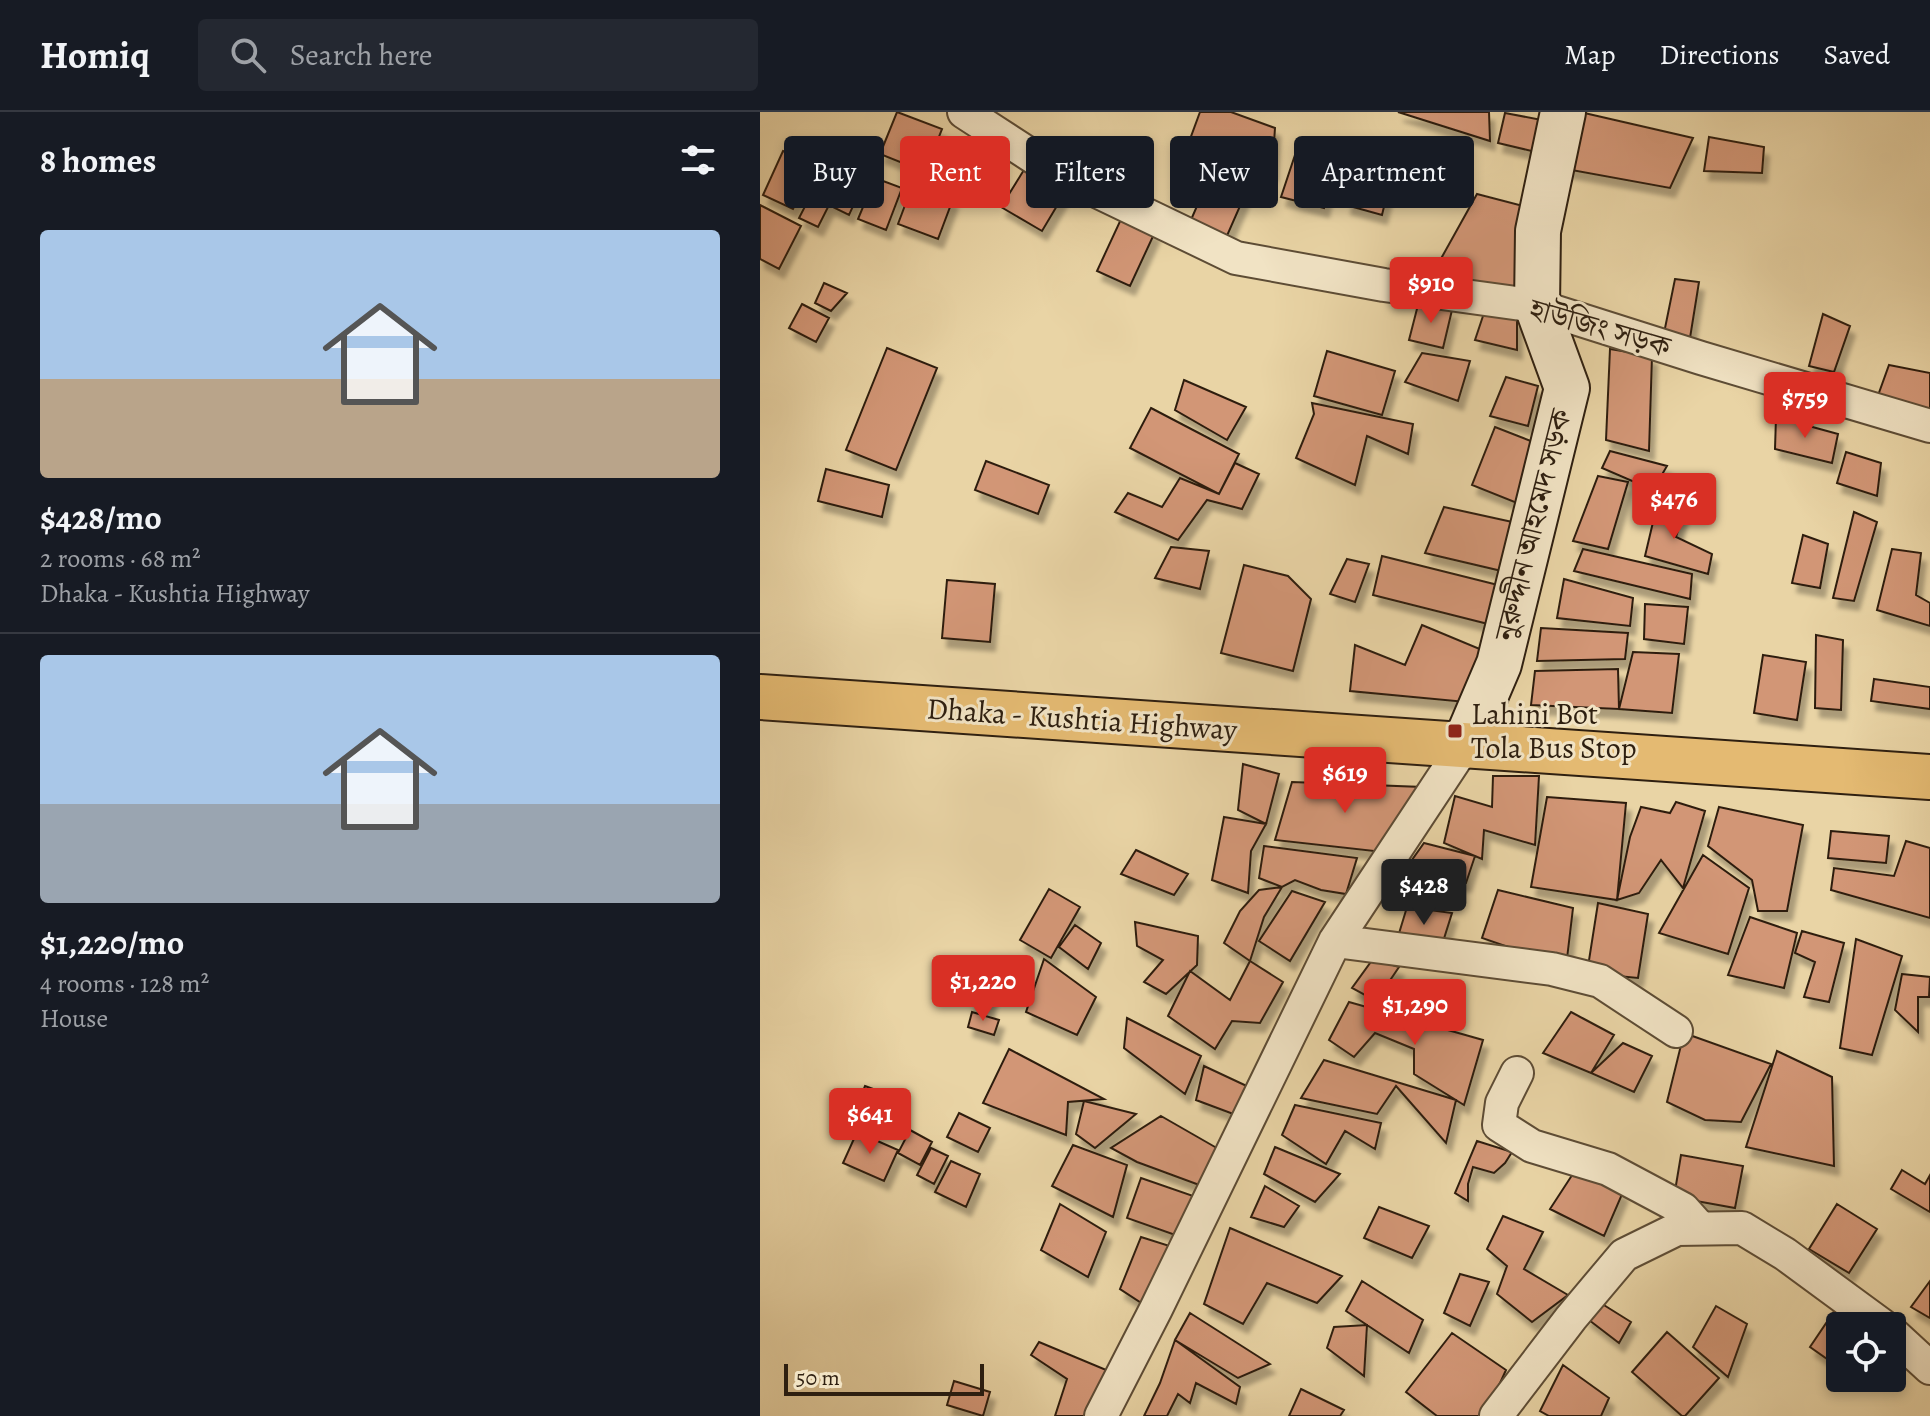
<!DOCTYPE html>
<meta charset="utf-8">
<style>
body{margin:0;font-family:Alegreya,"Noto Serif Bengali",serif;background:#242831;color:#f1f3f6;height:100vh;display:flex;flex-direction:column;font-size:30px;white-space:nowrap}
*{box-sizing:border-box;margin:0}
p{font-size:26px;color:#9ea1a6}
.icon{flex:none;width:44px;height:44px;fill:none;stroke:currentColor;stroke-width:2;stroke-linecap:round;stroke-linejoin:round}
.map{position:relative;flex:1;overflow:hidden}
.details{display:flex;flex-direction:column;background:#171b24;width:760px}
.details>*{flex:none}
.guide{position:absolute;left:24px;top:24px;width:760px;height:72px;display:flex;gap:16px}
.buttons{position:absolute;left:1066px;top:1200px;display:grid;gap:16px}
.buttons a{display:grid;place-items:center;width:80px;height:80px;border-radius:8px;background:#171b24;box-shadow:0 4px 12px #0003;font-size:40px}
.scale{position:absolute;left:24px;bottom:20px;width:200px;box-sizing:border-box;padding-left:8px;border:4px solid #2e1f10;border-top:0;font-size:22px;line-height:28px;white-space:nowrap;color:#2e1f10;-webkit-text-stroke:6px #f1e3c4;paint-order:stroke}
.price{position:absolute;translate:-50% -68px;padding:0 18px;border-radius:8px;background:#d93025;color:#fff;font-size:26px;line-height:52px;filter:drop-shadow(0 2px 4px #0008)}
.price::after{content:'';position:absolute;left:50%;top:48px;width:24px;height:18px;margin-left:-12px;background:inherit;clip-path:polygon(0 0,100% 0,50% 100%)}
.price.current{background:#222;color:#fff}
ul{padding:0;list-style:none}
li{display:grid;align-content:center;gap:16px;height:424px;padding:0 40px}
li+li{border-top:2px solid #363941}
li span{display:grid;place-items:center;height:248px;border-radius:8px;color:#555}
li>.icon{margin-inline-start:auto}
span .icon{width:144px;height:144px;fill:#fffc;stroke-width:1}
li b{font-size:34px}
h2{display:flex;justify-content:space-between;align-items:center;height:96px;padding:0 40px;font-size:34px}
.chip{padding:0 28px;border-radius:8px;background:#171b24;box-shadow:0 4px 12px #0003;font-size:28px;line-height:72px}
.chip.current{background:#d93025;color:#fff}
header{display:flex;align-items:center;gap:48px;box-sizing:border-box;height:112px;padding:0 40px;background:#171b24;border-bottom:2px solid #363941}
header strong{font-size:38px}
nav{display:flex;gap:44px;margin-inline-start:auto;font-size:28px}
.search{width:560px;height:72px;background:#242831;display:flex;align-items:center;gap:20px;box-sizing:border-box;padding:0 28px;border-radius:8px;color:#9ea1a6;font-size:30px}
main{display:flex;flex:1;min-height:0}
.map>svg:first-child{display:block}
.building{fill:#d29676;stroke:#2e1f10;stroke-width:2;filter:url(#shadow)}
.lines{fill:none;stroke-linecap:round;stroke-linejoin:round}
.minor-casing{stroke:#5d4c35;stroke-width:36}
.secondary-casing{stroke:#2e1f10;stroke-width:48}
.primary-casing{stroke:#2e1f10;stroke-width:48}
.minor{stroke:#f1e3c4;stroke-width:32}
.secondary{stroke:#f1e3c4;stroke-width:44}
.primary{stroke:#e4ba72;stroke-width:44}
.poi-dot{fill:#8f2418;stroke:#f1e3c4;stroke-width:3}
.labels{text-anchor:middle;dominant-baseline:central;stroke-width:6;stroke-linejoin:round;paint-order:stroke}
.street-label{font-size:30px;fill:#2e1f10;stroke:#f1e3c4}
.poi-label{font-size:30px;fill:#2e1f10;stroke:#f1e3c4;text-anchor:start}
</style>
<header>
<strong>Homiq</strong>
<div class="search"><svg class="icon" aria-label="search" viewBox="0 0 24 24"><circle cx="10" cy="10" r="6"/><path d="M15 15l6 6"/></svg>Search here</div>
<nav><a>Map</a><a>Directions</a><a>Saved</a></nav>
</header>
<main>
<section class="details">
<h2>8 homes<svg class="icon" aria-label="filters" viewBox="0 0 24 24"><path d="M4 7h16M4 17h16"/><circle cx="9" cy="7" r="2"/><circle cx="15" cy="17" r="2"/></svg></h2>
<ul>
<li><span style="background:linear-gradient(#a9c7e8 60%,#b9a48a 0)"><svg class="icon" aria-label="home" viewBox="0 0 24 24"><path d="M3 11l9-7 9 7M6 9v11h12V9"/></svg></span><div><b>$428/mo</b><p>2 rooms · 68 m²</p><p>Dhaka - Kushtia Highway</p></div></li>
<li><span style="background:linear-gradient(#a9c7e8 60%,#9aa5b1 0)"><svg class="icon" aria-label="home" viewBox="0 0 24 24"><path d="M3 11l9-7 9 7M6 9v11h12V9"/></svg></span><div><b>$1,220/mo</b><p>4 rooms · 128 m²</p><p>House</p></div></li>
</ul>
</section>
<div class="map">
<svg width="1170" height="1304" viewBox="0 0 1170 1304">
<defs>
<filter id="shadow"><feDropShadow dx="5" dy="9" stdDeviation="2" flood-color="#0004"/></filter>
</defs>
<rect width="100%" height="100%" fill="#e9d4a5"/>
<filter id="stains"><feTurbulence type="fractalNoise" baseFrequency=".0025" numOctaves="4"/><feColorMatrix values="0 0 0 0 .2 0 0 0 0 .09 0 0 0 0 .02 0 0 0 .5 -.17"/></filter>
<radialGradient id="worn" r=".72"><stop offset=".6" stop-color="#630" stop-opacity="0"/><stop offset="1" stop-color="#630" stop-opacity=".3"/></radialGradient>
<path class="building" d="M137,0L182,17L165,60L120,42Z
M440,0H471L515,16L512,60L429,30Z
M638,0H729L730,29Z
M820,0L933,26L910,76L806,57Z
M745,1L787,9L780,41L738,31Z
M949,25L1004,35L1002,61L944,59Z
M72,38L91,48L77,75L58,65Z
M23,39L54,52L33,97L3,83Z
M535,43L573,55L564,96L521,85Z
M267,53L307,77L282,119L241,95Z
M592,60L630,70L622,103L586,93Z
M115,66L142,76L126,118L98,107Z
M448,69L484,85L466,126L430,110Z
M153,72L193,87L178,127L138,112Z
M55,75H77L101,77L89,103L69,93L58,115L39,106Z
M717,82L767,95L755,178L668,170Z
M0,93L41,114L19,157L0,147Z
M362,105L395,120L370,174L337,159Z
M915,167L939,170L930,226H903Z
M64,171L87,181L71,199L55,191Z
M659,189L692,198L683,236L649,228Z
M42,192L69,206L56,230L29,216Z
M726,195L757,207V238L715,228Z
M1063,202L1090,214L1074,260L1049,254Z
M127,236L177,256L136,358L86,338Z
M850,237L892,244L889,339L846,328Z
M567,239L635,259L622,303L554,284Z
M662,241L710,249L698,289L645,270Z
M1129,253L1170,261V305L1116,289Z
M746,265L778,274L768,314L730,304Z
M424,268L486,295L467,328L415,298Z
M552,291L653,312L648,342L607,324L595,373L536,346L554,302Z
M391,296L479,342L459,382L370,336Z
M1016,305L1078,322L1072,351L1015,337Z
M735,315L781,333L757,391L712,373Z
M850,339L907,354L893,378L842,356Z
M1086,340L1121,351L1117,384L1077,371Z
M226,349L289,373L278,402L215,378Z
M475,351L499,362L482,397L447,388L418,428L355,400L368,381L402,395L420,366L459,382Z
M66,357L129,373L122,405L58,389Z
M838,364L868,370L848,437L813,429Z
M898,389L925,395L916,425L952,442L948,462L885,444Z
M684,395L766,413L746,460L665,441Z
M1094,400L1117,410L1094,489L1073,486Z
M1043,423L1068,432L1060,476L1032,471Z
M411,435L449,439L440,477L395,466Z
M823,437L932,462L930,487L814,459Z
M1132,437L1161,441L1156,483L1170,491V514L1117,498Z
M622,444L746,475L736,514L613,483Z
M587,447L609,452L595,490L570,482Z
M484,453L528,464L551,487L533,559L461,541Z
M804,467L873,486L870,514L797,506Z
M187,468L235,472L230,530L182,526Z
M885,492L928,495L924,532L884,527Z
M662,513L727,540L706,590L590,579L595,533L645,553Z
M781,516L868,521L865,547L777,549Z
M1056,523L1083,528L1081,598L1055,596Z
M873,540L919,542L912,601L859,597Z
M1003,543L1046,550L1037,608L994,601Z
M858,557L859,597L771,593L775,559Z
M1114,567L1170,575V597L1111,589Z
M483,652L519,662L506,712L478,698Z
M733,664H779L775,733L724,718L722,747L684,731L695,684L732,695Z
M532,670L662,675L623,740L515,728Z
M787,685L866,691L857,788L771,775Z
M916,690L945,699L923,776L901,748L879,781L857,788L870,725L881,695L910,701Z
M959,695L1043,713L1027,799H998L992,768L948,734Z
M464,705L506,712L491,739L488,781L452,768Z
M1071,719L1129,724L1126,751L1068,746Z
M1146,729L1170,736V806L1071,778L1074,756L1134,764Z
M664,731L715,744L706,771L642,762Z
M504,734L597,746L586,782L561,778L535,768L522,775L499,766Z
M376,738L428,762L414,783L361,762Z
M943,743L989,776L968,842L899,821Z
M522,775L504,805L490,849L464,831L480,799L499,778Z
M289,777L320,795L291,846L260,828Z
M738,778L813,796L806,855L722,826Z
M532,779L565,790L530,849L499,829Z
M838,791L888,802L878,866L827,861Z
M647,795L692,801L681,836L637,828Z
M990,805L1037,821L1024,876L968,863Z
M375,810L438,824L437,853L406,882L384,870L403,848L377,834Z
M315,813L341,831L328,857L299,835Z
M1042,819L1084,831L1069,890L1044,885L1055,850L1035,841Z
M1096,827L1142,844L1112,943L1080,936Z
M284,847L336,885L317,923L266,900Z
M613,847L639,855L616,889L592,876Z
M490,849L523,870L500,911L472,909L455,937L408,904L430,859L470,888Z
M218,860L236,865L229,897L210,893Z
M1142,862L1170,865L1169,885H1158V920L1135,898Z
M589,890L723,928L704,993L654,962V937L615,921L594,945L569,928Z
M212,900L239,908L234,923L208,915Z
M811,900L854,923L831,961L783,941Z
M367,906L441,944L425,982L364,936Z
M924,921L1011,952L981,1010L945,1008L907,990Z
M863,931L892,944L874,980L831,961Z
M249,937L344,987L308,990L306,1023L223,991Z
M1017,939L1072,965L1074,1054L986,1035Z
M564,948L696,988L686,1031L636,974L617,1002L541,986Z
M444,954L491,976L476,1003L436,988Z
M105,974L138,986L133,999L100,987Z
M324,989L376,1002L335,1036L316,1022Z
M535,993L621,1011L615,1037L585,1019L566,1052L522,1023Z
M199,1001L230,1016L218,1040L187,1025Z
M401,1004L462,1039L442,1074L377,1050L351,1036Z
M150,1018L172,1030L160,1053L138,1041Z
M97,1020L138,1038L124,1069L83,1051Z
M717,1029L752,1040L745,1051L734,1061L713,1055L708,1072V1089L695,1081Z
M313,1033L367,1053L353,1105L292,1074Z
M515,1035L580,1062L555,1090L504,1062Z
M171,1036L188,1044L174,1072L157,1063Z
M921,1043L983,1054L975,1096L914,1085Z
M191,1049L220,1062L206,1095L175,1080Z
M818,1054L863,1080L844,1124L790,1097Z
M1142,1058L1165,1072L1170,1063V1100L1131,1077Z
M381,1066L439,1086L421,1125L367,1106Z
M505,1074L539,1094L524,1115L491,1105Z
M300,1092L346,1120L328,1165L281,1138Z
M1077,1092L1117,1117L1089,1161L1049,1137Z
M619,1095L669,1114L652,1146L604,1126Z
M743,1104L783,1120L764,1157L808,1183L772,1210L737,1182L747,1154L727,1137Z
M470,1116L582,1164L557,1191L507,1171L483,1212L444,1192Z
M381,1125L416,1136L386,1194L360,1177Z
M700,1162L729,1170L710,1214L684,1201Z
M602,1169L663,1208L649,1241L586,1199Z
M1170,1169V1206L1151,1195Z
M839,1190L871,1210L859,1231L825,1205Z
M956,1194L987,1212L968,1265L933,1235Z
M1075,1198L1098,1214H1080V1256L1050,1235Z
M430,1201L510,1252L478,1266L415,1228Z
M607,1213L604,1264L567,1236L574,1215Z
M907,1220L959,1266L925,1304H922L872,1260Z
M692,1221L746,1258L725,1304H677L646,1280Z
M415,1228L480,1275L476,1292L436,1271L430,1291L418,1282L407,1304H384L400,1271Z
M279,1230L351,1260L327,1304H295L307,1267L271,1243Z
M803,1253L849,1286L841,1304H789L780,1299Z
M194,1269L230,1280L223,1304L187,1293Z
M541,1277L584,1298L580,1304H529Z"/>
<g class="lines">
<defs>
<path id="minor" d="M204,0L295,59L476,146L624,173L777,194L941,246L1170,314
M575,829L792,857L840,869L916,919
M757,961L742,991L739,1013L772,1034L848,1057L923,1097L940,1116
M1132,1221L1170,1256
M341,1304L396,1197L575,829L704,634
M736,1304L811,1206L864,1143L917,1117L982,1116L1025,1142L1123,1214"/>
<path id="secondary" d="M704,634L739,552L807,276L777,194L778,119L803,0"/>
<path id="primary" d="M0,585L1170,665"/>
</defs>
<use href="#minor" class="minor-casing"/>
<use href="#secondary" class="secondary-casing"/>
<use href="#primary" class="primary-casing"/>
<use href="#minor" class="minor"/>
<use href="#secondary" class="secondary"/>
<use href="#primary" class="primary"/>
</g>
<rect class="poi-dot" x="687" y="611" width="16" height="16" rx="4"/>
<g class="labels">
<g class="street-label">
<text transform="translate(840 216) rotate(16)">হাউজিং সড়ক</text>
<text transform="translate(773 413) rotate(-76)">নুরুদ্দীন আহমেদ সড়ক</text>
<text transform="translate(322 607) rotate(4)">Dhaka - Kushtia Highway</text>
</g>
<g class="poi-label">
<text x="711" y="602">Lahini Bot<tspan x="711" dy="34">Tola Bus Stop</tspan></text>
</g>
</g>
<rect width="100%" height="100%" filter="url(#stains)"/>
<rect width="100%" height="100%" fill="url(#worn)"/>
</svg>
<div class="buttons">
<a><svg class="icon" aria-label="locate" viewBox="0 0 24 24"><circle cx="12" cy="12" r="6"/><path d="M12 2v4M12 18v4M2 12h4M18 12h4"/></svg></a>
</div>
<div class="scale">50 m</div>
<b class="price" style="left:671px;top:213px">$910</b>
<b class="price" style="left:1045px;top:328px">$759</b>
<b class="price" style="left:914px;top:429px">$476</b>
<b class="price" style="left:585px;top:703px">$619</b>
<b class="price current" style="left:664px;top:815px">$428</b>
<b class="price" style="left:223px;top:911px">$1,220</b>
<b class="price" style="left:655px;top:935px">$1,290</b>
<b class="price" style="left:110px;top:1044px">$641</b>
<div class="guide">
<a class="chip">Buy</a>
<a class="chip current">Rent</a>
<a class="chip">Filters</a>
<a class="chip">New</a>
<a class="chip">Apartment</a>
</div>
</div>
</main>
